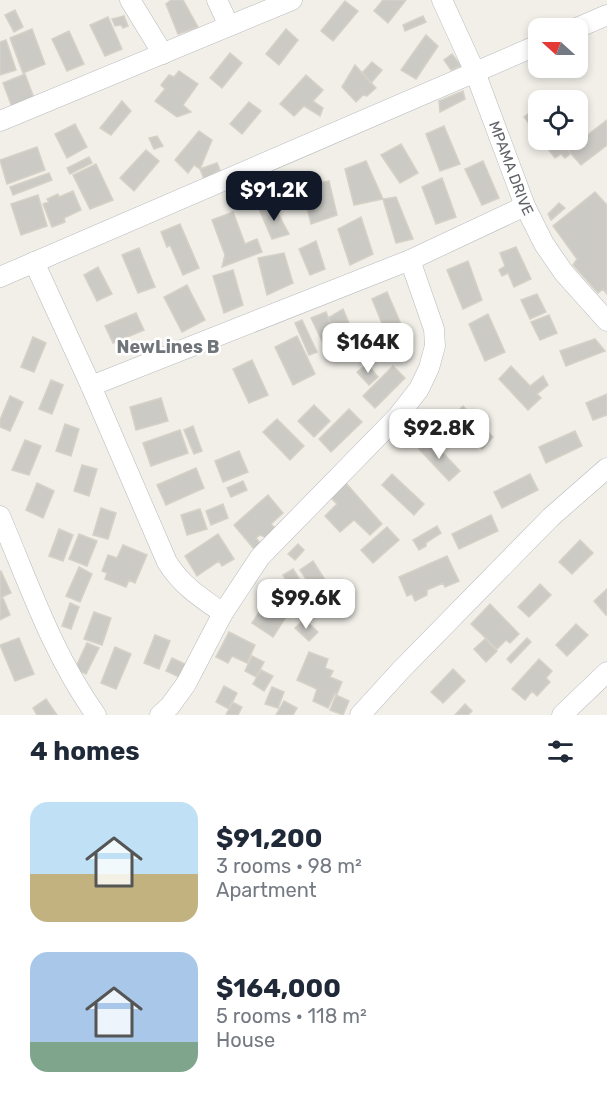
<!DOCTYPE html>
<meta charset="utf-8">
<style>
body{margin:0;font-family:Rubik,sans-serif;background:#f2f2f3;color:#1f2937;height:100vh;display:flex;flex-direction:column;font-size:22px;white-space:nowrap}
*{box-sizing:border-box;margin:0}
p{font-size:20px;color:#747a83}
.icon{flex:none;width:33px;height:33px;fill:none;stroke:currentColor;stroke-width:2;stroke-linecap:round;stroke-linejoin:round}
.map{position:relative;height:715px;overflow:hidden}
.drawer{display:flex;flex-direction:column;background:#fff;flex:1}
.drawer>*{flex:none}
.needle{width:39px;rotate:291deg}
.buttons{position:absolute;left:528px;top:18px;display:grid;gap:12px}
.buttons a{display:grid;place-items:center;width:60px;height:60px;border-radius:12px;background:#fff;box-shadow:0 3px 9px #0003;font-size:30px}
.price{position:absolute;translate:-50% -51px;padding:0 14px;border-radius:12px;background:#fff;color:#222;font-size:20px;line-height:39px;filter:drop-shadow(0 2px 3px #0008)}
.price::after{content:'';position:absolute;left:50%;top:36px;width:18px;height:14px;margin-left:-9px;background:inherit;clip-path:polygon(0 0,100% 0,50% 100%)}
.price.active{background:#111827;color:#fff}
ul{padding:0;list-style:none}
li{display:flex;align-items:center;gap:18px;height:150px;padding:0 30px}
li span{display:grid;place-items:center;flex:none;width:168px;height:120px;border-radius:18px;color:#555}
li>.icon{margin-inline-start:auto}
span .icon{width:72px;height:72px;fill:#fffc;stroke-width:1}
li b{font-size:26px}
h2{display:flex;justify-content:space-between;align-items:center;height:72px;padding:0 30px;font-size:26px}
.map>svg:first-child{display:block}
.building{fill:#cccac5;stroke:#d6d1c6;stroke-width:1.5}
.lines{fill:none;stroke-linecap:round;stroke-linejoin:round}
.minor-casing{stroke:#b5b8bc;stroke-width:21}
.minor{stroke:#fff;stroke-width:20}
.labels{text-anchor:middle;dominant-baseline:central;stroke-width:5;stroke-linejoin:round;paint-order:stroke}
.street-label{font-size:15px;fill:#5f6368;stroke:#fff}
.quarter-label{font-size:18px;font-weight:bold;fill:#70757a;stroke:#fff}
</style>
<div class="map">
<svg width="607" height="715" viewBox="0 0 607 715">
<rect width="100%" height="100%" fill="#f1efe8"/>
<path class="building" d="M171,0H183L198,27L178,34L166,4Z
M383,0H406L388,23L374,11Z
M345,1L358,11L333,41L321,31Z
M15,10L23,27L14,32L5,15Z
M124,16L128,26L123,28L121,25L115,26L112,19Z
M423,16L426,22L405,31L403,25Z
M108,17L122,49L105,56L90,25Z
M32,29L45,64L23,73L10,38Z
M286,29L298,40L279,65L266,54Z
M69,31L84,64L67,71L52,39Z
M426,35L438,46L416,79L401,70Z
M6,40L16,70L0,75V42Z
M230,53L242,63L222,88L210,78Z
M452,54L461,66L451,70L444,60Z
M372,62L382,70L371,83L362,73Z
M355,65L376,88L367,96L363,95L356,102L342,87Z
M179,71L198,84L183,105L191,112L177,117L155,101L165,89L161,85L169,75L174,77Z
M25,74L34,98L12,107L3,83Z
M306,75L323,90L313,101L323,108L320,116L304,106L294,116L280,104Z
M463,91L465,99L440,112L439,101Z
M122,101L131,111L111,135L100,128Z
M249,102L261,111L242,134L230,124Z
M538,106V136L524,117Z
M607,120V145L581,165L568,150Z
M75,124L87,147L67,158L55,134Z
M444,126L460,164L440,171L426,134Z
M199,131L212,140L200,169L194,165L188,173L175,160Z
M157,136L163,146L154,149L149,138Z
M541,140H575L566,146L571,153L565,158L561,154L555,158Z
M401,144L418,173L400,183L381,155Z
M37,147L45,170L7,184L0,160Z
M146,150L159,161L134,191L120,178Z
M89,157L92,163L70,174L67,168Z
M366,161L383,199L354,205L345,169Z
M483,161L499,198L482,205L465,169Z
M217,163L220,170L204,179L200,169Z
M96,164L113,200L90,209L73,175Z
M49,173L52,180L13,195L10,187Z
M442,178L456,217L436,224L422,187Z
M329,181L337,215L311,224L302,187Z
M73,191L81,210L64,218L65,222L52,227L43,204L49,202L47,199L58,194L59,197Z
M595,192L607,205V294L603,289L598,293L573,265L577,259L553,226Z
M38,195L47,226L21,235L11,204Z
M396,197L413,239L396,243L383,199Z
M559,203L565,208L551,220L548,214Z
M274,206L289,234L272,239L259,209Z
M233,212L245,244L257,239L262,252L222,267L225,255L212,220Z
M361,217L373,254L350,265L338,229Z
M180,224L199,268L183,275L170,245L167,247L161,232Z
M316,241L325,269L310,275L299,249Z
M516,247L531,279L514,287L508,273L502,276L499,270L505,266L500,253Z
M139,248L155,287L138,293L122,255Z
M284,253L293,283L267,295L258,258Z
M468,261L482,300L463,309L447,270Z
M98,267L112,294L97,301L84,275Z
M233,270L243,305L224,313L213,276Z
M187,285L205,320L182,332L164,297Z
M387,292L404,331L388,338L372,299Z
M537,294L546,312L530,319L521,300Z
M343,309L354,335L338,342L328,318Z
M326,312L338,342L325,347L311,318Z
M136,313L144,330L113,343L105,326Z
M488,314L505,352L485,361L469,324Z
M549,315L557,333L540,340L531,322Z
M302,320L317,352L309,355L295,323Z
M297,336L315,374L293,385L275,347Z
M33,337L46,343L34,372L21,367Z
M356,339L362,354L348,359L343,345Z
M595,339L605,351L566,366L560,351Z
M252,360L268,395L249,403L233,369Z
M367,364L378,377L369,385L357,372Z
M393,366L405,378L375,408L363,396Z
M511,366L530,386L543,376L548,385L537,394L541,398L528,410L499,379Z
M51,380L63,385L52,414L39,409Z
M607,394V415L593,420L586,403Z
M10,396L23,402L10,431L0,427V420Z
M161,398L168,421L136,430L130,407Z
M314,405L330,421L314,437L298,421Z
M463,406L493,437L482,449L451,418Z
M349,409L362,422L331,452L319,439Z
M277,419L304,446L290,460L263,432Z
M65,424L79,429L71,456L56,451Z
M193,426L202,451L194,454L184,430Z
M180,430L188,453L151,466L143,443Z
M575,431L582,446L546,463L539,447Z
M430,439L460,471L449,481L419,449Z
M25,440L41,446L29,475L12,470Z
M239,451L248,472L223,482L215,461Z
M82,465L97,469L89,496L74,491Z
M196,468L204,488L166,505L157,485Z
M392,474L424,504L414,515L382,485Z
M530,474L538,490L502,508L494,492Z
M243,481L247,490L231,497L227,488Z
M345,482L382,524L370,535L354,520L340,532L325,516L337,504L329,496Z
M37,483L54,491L43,518L26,510Z
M268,495L283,513L271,524L275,528L265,537L260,535L256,538L261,544L254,549L234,525Z
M223,504L228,518L211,525L206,511Z
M101,508L116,513L108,539L93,535Z
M200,509L207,529L187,535L181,515Z
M491,515L498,531L459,549L452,534Z
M437,526L441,533L426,543V546L419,550L413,540Z
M387,527L399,540L373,563L361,550Z
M59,529L73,535L63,561L49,556Z
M79,534L97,541L87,566L69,559Z
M218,534L234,559L222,566L219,561L197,576L185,556Z
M580,540L593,553L572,574L559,562Z
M298,544L304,550L295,560L288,554Z
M123,545L147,555L135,583L129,580L126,587L105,579L107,573L102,571L108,555L117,558Z
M447,556L459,581L445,587L443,583L427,590V595L415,601L412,594L407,596L399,577Z
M313,561L327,583L314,591L300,570Z
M79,567L92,574L80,602L66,596Z
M293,569L312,599L302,606L283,575Z
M1,571L11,593L0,598V572Z
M540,584L551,595L529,617L518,607Z
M274,589L295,603L273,637L252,623Z
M607,589V615H606L594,601Z
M3,598L10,615L0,620V599Z
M70,603L79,607L71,629L62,626Z
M490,604L519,634L510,643L506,640L497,649L471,624Z
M94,612L111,618L102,645L84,639Z
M304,619L318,632L309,641L295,628Z
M576,624L588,635L567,656L556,645Z
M229,632L255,645L247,663L232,656L228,663L216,657Z
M155,635L170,641L159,669L144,663Z
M19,638L34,674L15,681L0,645Z
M527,638L531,642L511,663L507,659Z
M485,639L497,651L486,662L474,649Z
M87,643L99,648L86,674L75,669Z
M115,647L131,654L116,689L101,683Z
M309,652L328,659L325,668L333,671L330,677L342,682L337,694L335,693L328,708L313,701L317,689L297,680Z
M252,656L264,662L256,677L245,671Z
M172,658L185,664L179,677L166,671Z
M539,659L552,671L546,678L550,682L537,696L532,691L525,700L512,689Z
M453,669L465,681L443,703L431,692Z
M261,670L273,676L264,691L253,684Z
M224,686L237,693L229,709L216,702Z
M272,687L284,692L278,708L265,704Z
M336,695L349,701L343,715L330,710Z
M46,699L57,715H37L33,708Z
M284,701L297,708L293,715H276Z
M232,702L242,707L238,715H226Z
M465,704L472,711L468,715H455Z"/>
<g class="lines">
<defs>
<g id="minor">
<path d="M130,0L163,54"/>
<path d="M217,0L229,26"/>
<path id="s1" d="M442,0L475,72L525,206L544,244L564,273L607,321"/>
<path d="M577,28L607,15"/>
<path d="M0,121L292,0"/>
<path d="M34,262L91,386L167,562C181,585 201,598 223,613"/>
<path d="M0,277L538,45"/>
<path d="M91,386L410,260L525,206"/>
<path d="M0,516C29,584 53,655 96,715"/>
<path d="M160,715L170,706L186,684L223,613L260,557L398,416L419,389L429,368L435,346L434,329L410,260"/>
<path d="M360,715L400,671L551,517L607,468"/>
<path d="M562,715L607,672"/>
</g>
</defs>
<use href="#minor" class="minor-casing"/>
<use href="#minor" class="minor"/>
</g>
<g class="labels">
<g class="street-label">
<text stroke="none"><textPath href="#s1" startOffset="182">MPAMA DRIVE</textPath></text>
</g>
<g class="quarter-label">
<text x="168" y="347">NewLines B</text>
</g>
</g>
</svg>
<div class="buttons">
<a><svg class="needle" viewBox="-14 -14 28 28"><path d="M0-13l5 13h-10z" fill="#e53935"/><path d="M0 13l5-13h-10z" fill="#747a83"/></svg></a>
<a><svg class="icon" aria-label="locate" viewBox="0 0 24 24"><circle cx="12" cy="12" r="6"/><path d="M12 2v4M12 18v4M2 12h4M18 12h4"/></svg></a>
</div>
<b class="price active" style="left:274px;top:222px">$91.2K</b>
<b class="price" style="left:368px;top:374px">$164K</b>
<b class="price" style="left:439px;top:460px">$92.8K</b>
<b class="price" style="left:306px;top:630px">$99.6K</b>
</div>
<section class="drawer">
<h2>4 homes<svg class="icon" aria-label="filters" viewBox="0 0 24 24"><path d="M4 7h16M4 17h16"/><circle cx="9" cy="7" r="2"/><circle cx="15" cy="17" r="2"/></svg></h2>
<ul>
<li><span style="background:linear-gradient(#bfe0f5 60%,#c2b280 0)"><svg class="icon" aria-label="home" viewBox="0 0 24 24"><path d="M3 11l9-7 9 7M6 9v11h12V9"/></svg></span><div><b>$91,200</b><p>3 rooms · 98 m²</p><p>Apartment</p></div></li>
<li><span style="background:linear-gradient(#a9c7e8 75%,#7fa58c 0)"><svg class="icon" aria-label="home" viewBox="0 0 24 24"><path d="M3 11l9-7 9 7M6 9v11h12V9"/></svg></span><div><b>$164,000</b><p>5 rooms · 118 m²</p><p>House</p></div></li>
</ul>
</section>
